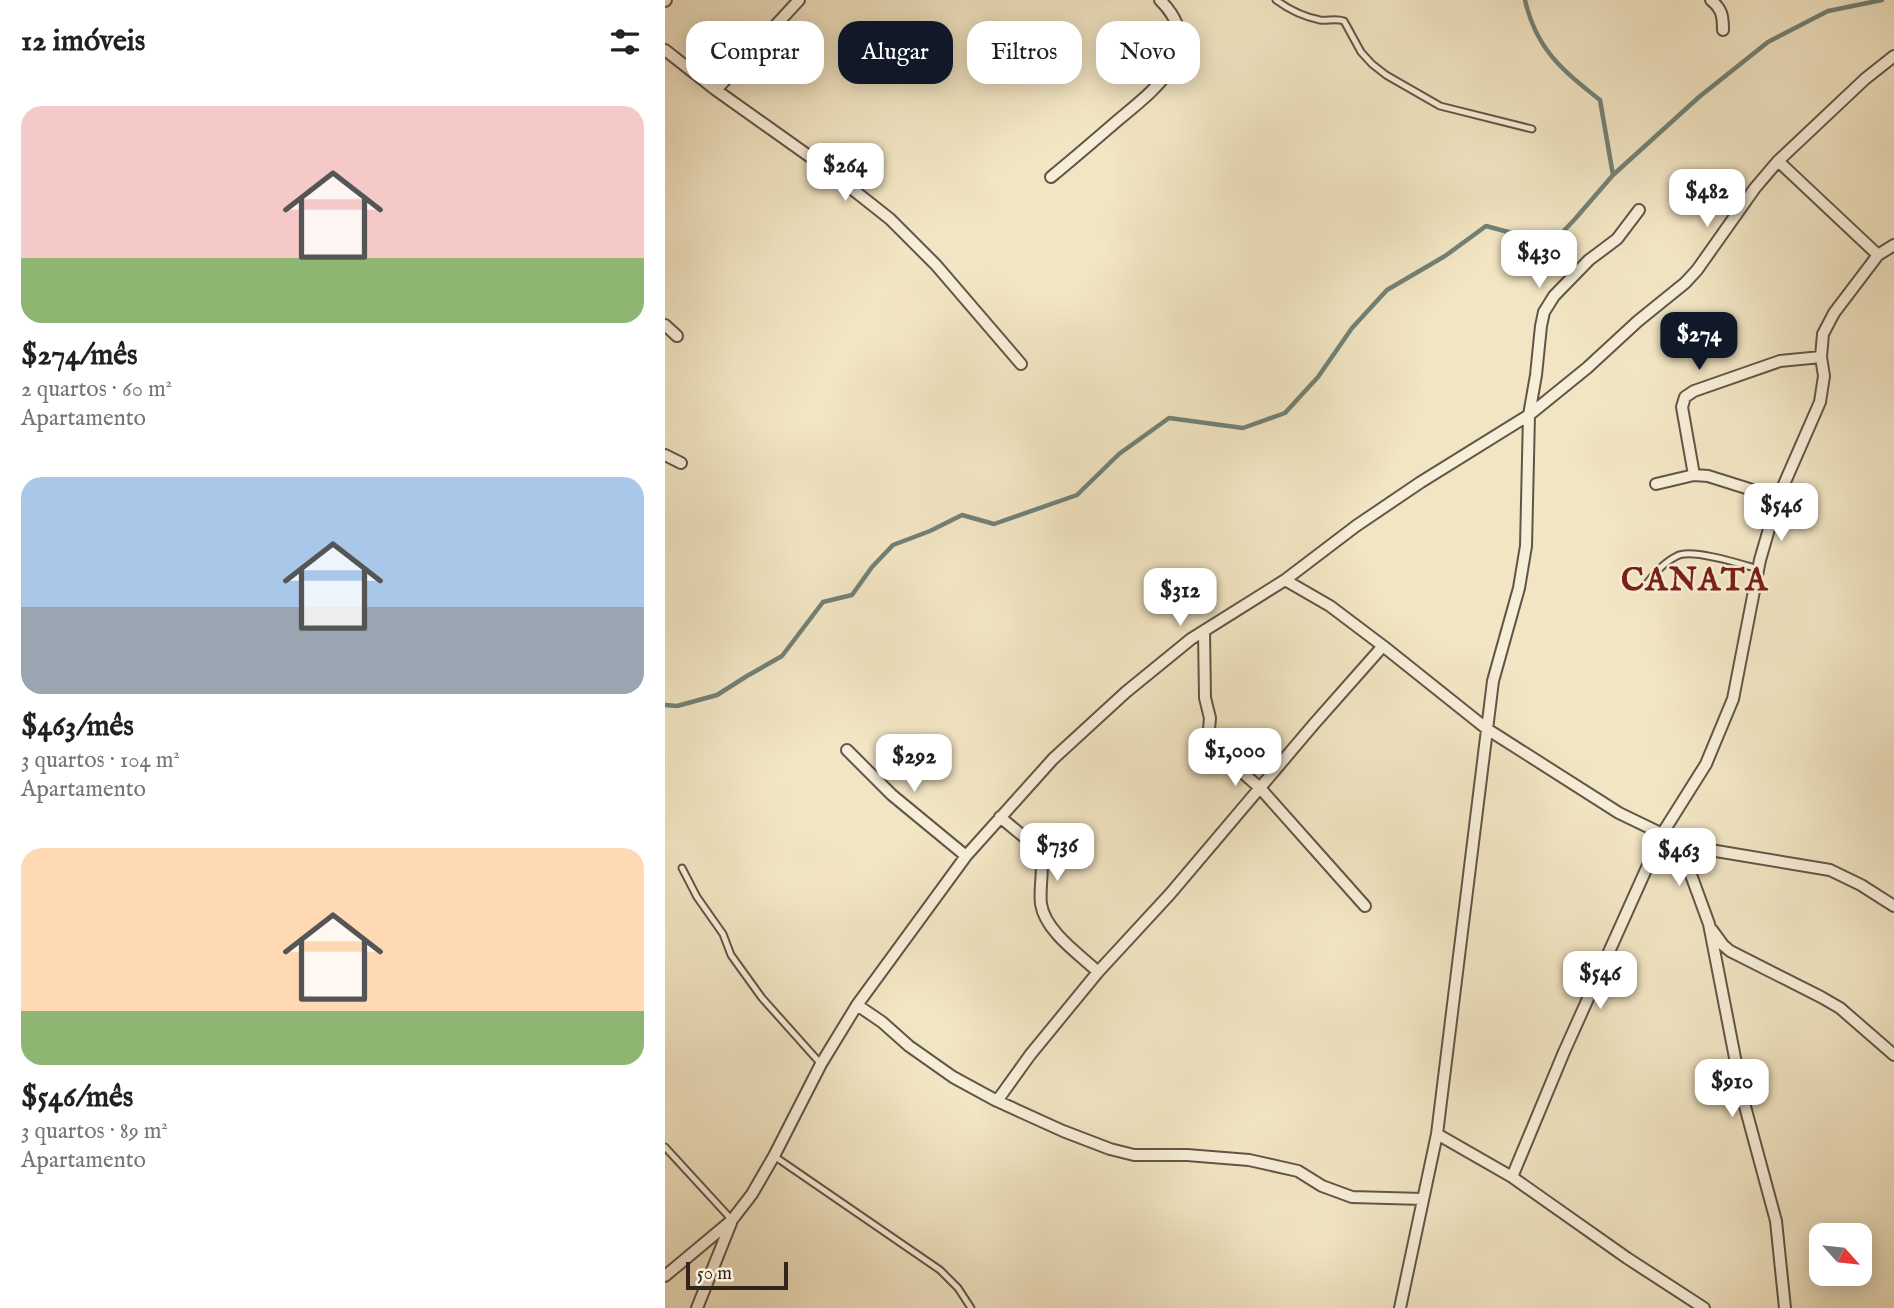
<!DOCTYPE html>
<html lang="pt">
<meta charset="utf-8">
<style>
body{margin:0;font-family:"IM FELL English",serif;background:#f2f2f2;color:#202124;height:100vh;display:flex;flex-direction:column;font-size:26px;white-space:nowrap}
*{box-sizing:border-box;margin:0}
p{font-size:23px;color:#757577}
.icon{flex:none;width:38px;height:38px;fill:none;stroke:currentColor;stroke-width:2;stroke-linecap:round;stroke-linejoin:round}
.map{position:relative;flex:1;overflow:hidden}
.panel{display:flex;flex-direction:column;background:#fff;width:665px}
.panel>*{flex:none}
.banner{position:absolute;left:21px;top:21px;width:665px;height:63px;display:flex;gap:14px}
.needle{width:46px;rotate:117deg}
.tools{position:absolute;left:1144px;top:1223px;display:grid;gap:14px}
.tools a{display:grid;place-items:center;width:63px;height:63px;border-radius:14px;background:#fff;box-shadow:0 4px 18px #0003;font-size:35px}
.scale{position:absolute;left:21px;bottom:18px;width:102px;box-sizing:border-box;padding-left:7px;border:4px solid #32251e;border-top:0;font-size:19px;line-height:24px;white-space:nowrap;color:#32251e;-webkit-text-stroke:5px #f7eed8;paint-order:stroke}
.price{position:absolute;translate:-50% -60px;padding:0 16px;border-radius:14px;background:#fff;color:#222;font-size:23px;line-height:46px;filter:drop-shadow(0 2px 4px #0008)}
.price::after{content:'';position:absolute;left:50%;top:42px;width:21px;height:16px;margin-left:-10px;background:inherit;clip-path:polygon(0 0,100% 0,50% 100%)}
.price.current{background:#111827;color:#fff}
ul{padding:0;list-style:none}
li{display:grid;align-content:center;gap:14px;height:371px;padding:0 21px}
li span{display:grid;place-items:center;height:217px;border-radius:21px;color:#555}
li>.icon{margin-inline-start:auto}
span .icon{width:126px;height:126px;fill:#fffc;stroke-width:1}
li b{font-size:30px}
h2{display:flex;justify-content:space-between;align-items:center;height:84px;padding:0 21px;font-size:30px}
.tag{padding:0 24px;border-radius:21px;background:#fff;box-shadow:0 4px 18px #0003;font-size:24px;line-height:63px}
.tag.current{background:#111827;color:#fff}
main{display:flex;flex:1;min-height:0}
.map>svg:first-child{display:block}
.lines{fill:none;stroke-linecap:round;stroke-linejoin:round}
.stream{stroke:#718177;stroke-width:4.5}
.lane-casing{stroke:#625547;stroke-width:9}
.street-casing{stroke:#625547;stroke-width:14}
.lane{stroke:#f7eed8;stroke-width:5}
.street{stroke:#f7eed8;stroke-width:10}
.labels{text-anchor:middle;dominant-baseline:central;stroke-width:5;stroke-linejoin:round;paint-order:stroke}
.district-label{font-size:32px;font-weight:bold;letter-spacing:2px;fill:#7a1f14;stroke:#f7eed8}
</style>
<main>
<section class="panel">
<h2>12 imóveis<svg class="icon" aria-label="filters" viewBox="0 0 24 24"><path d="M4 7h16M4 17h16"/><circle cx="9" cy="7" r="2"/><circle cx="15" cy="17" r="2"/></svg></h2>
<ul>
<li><span style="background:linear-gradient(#f6c9c9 70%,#8fb573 0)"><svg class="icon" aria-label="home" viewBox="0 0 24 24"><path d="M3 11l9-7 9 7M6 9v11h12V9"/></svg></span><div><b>$274/mês</b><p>2 quartos · 60 m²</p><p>Apartamento</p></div></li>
<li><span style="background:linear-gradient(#a9c7e8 60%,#9aa5b1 0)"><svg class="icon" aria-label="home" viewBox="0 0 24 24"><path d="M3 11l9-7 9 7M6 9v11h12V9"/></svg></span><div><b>$463/mês</b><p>3 quartos · 104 m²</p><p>Apartamento</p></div></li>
<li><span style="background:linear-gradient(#ffd9b3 75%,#8fb573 0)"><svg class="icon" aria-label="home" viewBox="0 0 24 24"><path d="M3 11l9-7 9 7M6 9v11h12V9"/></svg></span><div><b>$546/mês</b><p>3 quartos · 89 m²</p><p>Apartamento</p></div></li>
</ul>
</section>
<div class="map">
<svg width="1229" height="1308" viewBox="0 0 1229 1308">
<rect width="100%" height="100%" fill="#f2e5c3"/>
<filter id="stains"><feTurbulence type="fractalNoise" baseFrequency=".00286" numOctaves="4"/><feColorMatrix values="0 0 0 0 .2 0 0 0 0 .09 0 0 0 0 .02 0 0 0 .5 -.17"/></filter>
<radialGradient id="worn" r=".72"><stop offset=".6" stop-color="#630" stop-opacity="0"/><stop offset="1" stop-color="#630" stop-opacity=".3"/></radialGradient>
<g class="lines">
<path class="stream" d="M860,0C871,49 897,70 935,100L948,175
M0,705L12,706L52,695L82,676L117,656L158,602L187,595L207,567L228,545L265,531L297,515L329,524L412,495L454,454L504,418L578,428L620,413L653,377L687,328L722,290L780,256L821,226L847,233L869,244L891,239L910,219L948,175L1034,97L1103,42L1163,11L1217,0"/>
<defs>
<path id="lane" d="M611,0C623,9 640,17 655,20C663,21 670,18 679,21L696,52L707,64L721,75L775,106L867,129
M980,586C988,575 999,562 1012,556C1026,548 1076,564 1093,569
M17,868L32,897L58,934L66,955L97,998L156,1064
M0,1147L67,1220
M109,1156L275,1270L293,1288L306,1308"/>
<path id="street" d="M1046,0C1057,9 1058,16 1058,30
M0,1L1,0
M0,50L51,90L158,166L225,219L271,265L356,364
M51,90L134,0
M1113,161L1213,255
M386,177C408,159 430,140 452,121C489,90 545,50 495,0
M0,325L12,336
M0,455L16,463
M1029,475L1017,407L1020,397L1029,391L1115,361L1156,357
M991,484L1029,475L1043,476L1113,498
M620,580L691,526L756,482L864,415L922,368L973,321L1020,283L1032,270L1090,188L1113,161L1200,79L1229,56
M539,631L540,698L545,718L543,740L544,743L595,788L700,906
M182,750L227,795L301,856
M335,817L364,841L376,854C379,870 374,888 376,904C380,931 414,954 433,972
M1014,842L1044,924L1078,1099L1111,1221L1120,1308
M1047,930L1058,945L1065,951L1156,997L1175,1008L1229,1055
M192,1005L217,1022L244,1046L288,1077L332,1101L398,1131L445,1149L469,1155H522L584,1160L633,1171L657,1186L687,1197L758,1199
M332,1101L365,1055L433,972L505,894L649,724L718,646
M772,1134L847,1177L962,1258L1039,1308
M847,1177L899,1052L997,834L1041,764L1068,699L1095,560L1113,498L1155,402L1159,376L1156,357L1158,334L1169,313L1213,255L1229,245
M0,1276L67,1220L87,1194L109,1156L156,1064L192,1005L301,856L388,759L461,692L526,639L620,580L665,606L718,646L822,729L954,813L1014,842L1051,851L1165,870L1196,885L1229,906
M32,1308L66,1223
M735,1308L772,1134L828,681L854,588L861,546L864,415L871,375L876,326L879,312L889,296L924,260L952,239L974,210"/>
</defs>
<use href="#lane" class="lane-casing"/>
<use href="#street" class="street-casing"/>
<use href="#lane" class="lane"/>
<use href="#street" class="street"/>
</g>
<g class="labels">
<g class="district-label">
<text x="1030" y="581">CANATA</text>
</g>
</g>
<rect width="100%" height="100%" filter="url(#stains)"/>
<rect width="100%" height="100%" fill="url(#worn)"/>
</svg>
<div class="tools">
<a><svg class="needle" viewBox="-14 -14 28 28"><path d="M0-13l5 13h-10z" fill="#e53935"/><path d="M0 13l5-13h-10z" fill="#757577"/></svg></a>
</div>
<div class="scale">50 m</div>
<b class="price" style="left:180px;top:203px">$264</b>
<b class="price" style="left:1042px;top:229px">$482</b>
<b class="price" style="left:874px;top:290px">$430</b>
<b class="price current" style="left:1034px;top:372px">$274</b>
<b class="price" style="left:1116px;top:543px">$546</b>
<b class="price" style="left:515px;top:628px">$312</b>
<b class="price" style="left:570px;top:788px">$1,000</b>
<b class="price" style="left:249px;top:794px">$292</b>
<b class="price" style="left:392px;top:883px">$736</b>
<b class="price" style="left:1014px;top:888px">$463</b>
<b class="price" style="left:935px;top:1011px">$546</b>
<b class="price" style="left:1067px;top:1119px">$910</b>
<div class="banner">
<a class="tag">Comprar</a>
<a class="tag current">Alugar</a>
<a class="tag">Filtros</a>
<a class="tag">Novo</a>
</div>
</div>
</main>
